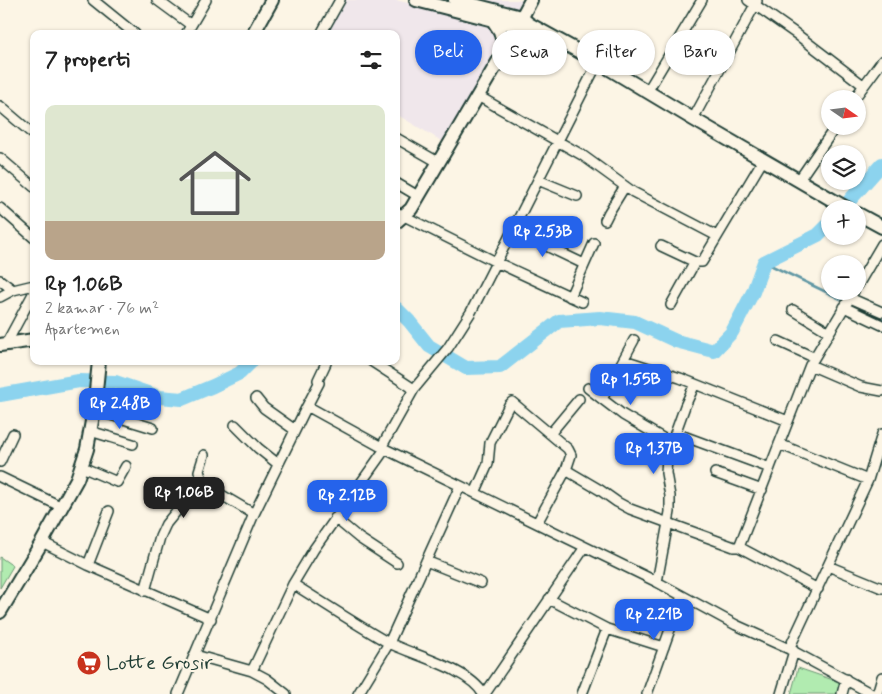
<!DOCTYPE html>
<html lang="id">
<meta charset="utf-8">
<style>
body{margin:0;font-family:Mynerve,sans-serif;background:#f2f2f2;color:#222;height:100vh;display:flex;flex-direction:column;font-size:19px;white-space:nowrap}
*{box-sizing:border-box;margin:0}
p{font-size:16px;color:#767676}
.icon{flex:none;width:28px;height:28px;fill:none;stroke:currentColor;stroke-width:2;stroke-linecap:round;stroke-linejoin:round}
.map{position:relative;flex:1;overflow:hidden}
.sheet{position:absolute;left:30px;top:30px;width:370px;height:335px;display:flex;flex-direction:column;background:#fff;border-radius:10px;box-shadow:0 1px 4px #0004}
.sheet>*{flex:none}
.top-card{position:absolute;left:415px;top:30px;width:391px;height:45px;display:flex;gap:10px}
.needle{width:32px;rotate:104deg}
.tools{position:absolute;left:821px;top:90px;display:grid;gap:10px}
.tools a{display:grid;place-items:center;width:45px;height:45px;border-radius:50%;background:#fff;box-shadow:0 1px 4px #0004;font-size:25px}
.price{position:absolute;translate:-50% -42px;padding:0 11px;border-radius:10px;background:#2563eb;color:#fff;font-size:16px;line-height:32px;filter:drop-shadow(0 1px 2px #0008)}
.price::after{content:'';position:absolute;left:50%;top:30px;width:15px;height:11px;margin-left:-8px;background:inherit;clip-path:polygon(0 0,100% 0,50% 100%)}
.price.current{background:#222;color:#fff}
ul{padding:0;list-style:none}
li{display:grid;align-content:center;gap:10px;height:265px;padding:0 15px}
li span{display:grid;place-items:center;height:155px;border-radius:10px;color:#555}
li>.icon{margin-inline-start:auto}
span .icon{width:90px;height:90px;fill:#fffc;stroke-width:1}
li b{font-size:21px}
h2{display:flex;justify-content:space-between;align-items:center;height:60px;padding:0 15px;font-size:21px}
.pill{padding:0 18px;border-radius:22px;background:#fff;box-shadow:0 1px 4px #0004;font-size:18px;line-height:45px}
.pill.current{background:#2563eb;color:#fff}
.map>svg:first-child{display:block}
.built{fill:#f0e7eb}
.green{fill:#b1ebb0;stroke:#689472}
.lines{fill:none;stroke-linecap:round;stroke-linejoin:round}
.stream{stroke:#6097a4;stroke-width:2.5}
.river{stroke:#8cd3ee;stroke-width:14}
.street-casing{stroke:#1f3d34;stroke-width:12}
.secondary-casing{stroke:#1f3d34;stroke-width:16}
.street{stroke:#fcf5e5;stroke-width:9}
.secondary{stroke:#fcf5e5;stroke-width:12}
.labels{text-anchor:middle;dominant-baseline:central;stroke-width:4;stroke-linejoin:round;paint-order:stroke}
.poi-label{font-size:20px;fill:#1f3d34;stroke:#fcf5e5;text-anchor:start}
</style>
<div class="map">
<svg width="882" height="694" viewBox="0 0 882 694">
<rect width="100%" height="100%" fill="#fcf5e5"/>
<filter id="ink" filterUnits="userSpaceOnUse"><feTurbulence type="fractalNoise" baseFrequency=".02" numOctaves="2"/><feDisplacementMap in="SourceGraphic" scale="10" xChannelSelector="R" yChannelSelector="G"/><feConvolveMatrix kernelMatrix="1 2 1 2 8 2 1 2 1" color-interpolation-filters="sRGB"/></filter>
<g filter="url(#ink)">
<path class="built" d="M346,0H396L478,21L491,27L495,38L490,62L445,143L396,114V34H327Z
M468,0H528L523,9L514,12Z"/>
<path class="green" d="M0,557L13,566L0,588Z
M798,668L842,683L839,694H791Z"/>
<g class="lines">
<path class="stream" d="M764,262L882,319"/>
<path class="river" d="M842,209L882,164
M396,308L409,321L429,346L466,368L500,367L559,321L600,318L635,322L676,341L714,351L732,332L753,292L764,262L818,235L830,223
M0,395L79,381L115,382L159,397L182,399L213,386L240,373L252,361"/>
<defs>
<path id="street" d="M93,0L135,34
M157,0L191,25
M748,0L795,33L863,85
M186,34L206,0
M321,34L340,0
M647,92L702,0
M478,96L582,155L633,192L717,236
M854,99L882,61
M0,106L34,135
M693,119L757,1
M396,138L438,162
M0,158L34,187
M538,180L577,196
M799,180L836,126
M396,183L418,196
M0,208L34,238
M396,212L496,262L582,302
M605,220L609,212L625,186
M513,230L584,264
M661,246L695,262H702L763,160
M0,280L13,290
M858,285L882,244
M0,297L13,290L34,285
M570,297L594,243
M850,298L882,312
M671,305L695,262
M844,307L882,325
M793,310L829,332
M634,340L602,399L623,415L671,443
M778,341L813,357
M6,344L34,292
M624,360L680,378L788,421
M371,361L414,389
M810,365L861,387L882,391
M588,388L602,399
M256,398L264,408L295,430
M307,406L319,383L318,380L326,363
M94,410L153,428
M235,425L258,448L278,464
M90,431L133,444
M675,433L770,468
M550,434L579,399
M779,444L868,480
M382,446L414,389L448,348L471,312L598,62
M204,455L199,471L204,486
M0,462L13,434
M82,467L117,482L126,466
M566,470L600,490L617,502L630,509L734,547H739L810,365L854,291
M715,473L762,490
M0,477L62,507
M171,489L184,501
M475,493L488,464L490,443L509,405L512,402L568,449L571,455L566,470L537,523
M335,518L359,538L397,563
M42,542L88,565L211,619
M739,547L818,589
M426,561L481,583
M88,565L109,511
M828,566L882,588
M657,582L670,512V496L666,473L667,456L685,406L695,384
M293,584C324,603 355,624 387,642C412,655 470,669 483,694
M145,591L160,537L166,524L193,491L201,486L208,487L254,514
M549,599L607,629L664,647
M789,649L868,480L882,434
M195,655L252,671L267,679L286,694
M252,671L293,584L314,549L385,449
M178,694L254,514L307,406L385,449L657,582L736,625L789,649L872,694
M358,694L389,643L460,486
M485,694L585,547
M582,694L607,629
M647,694L682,596
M781,694L794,651
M842,694L846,679
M877,694L882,677"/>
<path id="secondary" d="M416,0L517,26L524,25
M455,0L521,17L529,24L598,62L693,119L848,209
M492,19L500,31L505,49
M253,34L272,0
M858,214L882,227
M396,222L411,209L499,60L531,0
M0,345L34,340
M0,612L42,542L77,479L87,449L94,410L99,361"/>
</defs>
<use href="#street" class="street-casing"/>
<use href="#secondary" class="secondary-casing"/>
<use href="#street" class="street"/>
<use href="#secondary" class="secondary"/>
</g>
</g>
<defs>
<symbol id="supermarket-disc" viewBox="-11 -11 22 22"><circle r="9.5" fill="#c8321e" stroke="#fcf5e5"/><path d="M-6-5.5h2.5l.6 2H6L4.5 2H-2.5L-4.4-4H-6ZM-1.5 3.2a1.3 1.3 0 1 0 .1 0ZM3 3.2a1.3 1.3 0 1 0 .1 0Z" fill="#fff"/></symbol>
</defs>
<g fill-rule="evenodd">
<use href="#supermarket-disc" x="75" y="649" width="28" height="28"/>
</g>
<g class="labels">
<g class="poi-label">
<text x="106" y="663">Lotte Grosir</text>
</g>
</g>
</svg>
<div class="tools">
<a><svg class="needle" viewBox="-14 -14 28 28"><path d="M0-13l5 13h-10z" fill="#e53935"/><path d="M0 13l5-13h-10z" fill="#767676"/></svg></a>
<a><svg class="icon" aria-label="layers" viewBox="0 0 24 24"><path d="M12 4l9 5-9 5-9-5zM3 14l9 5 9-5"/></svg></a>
<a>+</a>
<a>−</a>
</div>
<b class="price" style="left:543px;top:258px">Rp 2.53B</b>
<b class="price" style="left:631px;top:406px">Rp 1.55B</b>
<b class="price" style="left:120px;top:430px">Rp 2.48B</b>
<b class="price" style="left:654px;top:475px">Rp 1.37B</b>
<b class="price current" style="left:184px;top:519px">Rp 1.06B</b>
<b class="price" style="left:347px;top:522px">Rp 2.12B</b>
<b class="price" style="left:654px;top:641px">Rp 2.21B</b>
<div class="top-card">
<a class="pill current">Beli</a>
<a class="pill">Sewa</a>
<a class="pill">Filter</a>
<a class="pill">Baru</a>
</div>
<section class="sheet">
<h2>7 properti<svg class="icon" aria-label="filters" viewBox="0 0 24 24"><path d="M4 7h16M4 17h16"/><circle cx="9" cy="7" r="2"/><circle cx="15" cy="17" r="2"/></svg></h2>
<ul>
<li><span style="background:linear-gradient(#dfe7d0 75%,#b9a48a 0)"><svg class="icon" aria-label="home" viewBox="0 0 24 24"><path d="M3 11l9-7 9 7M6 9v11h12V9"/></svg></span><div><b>Rp 1.06B</b><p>2 kamar · 76 m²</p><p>Apartemen</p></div></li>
</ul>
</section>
</div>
